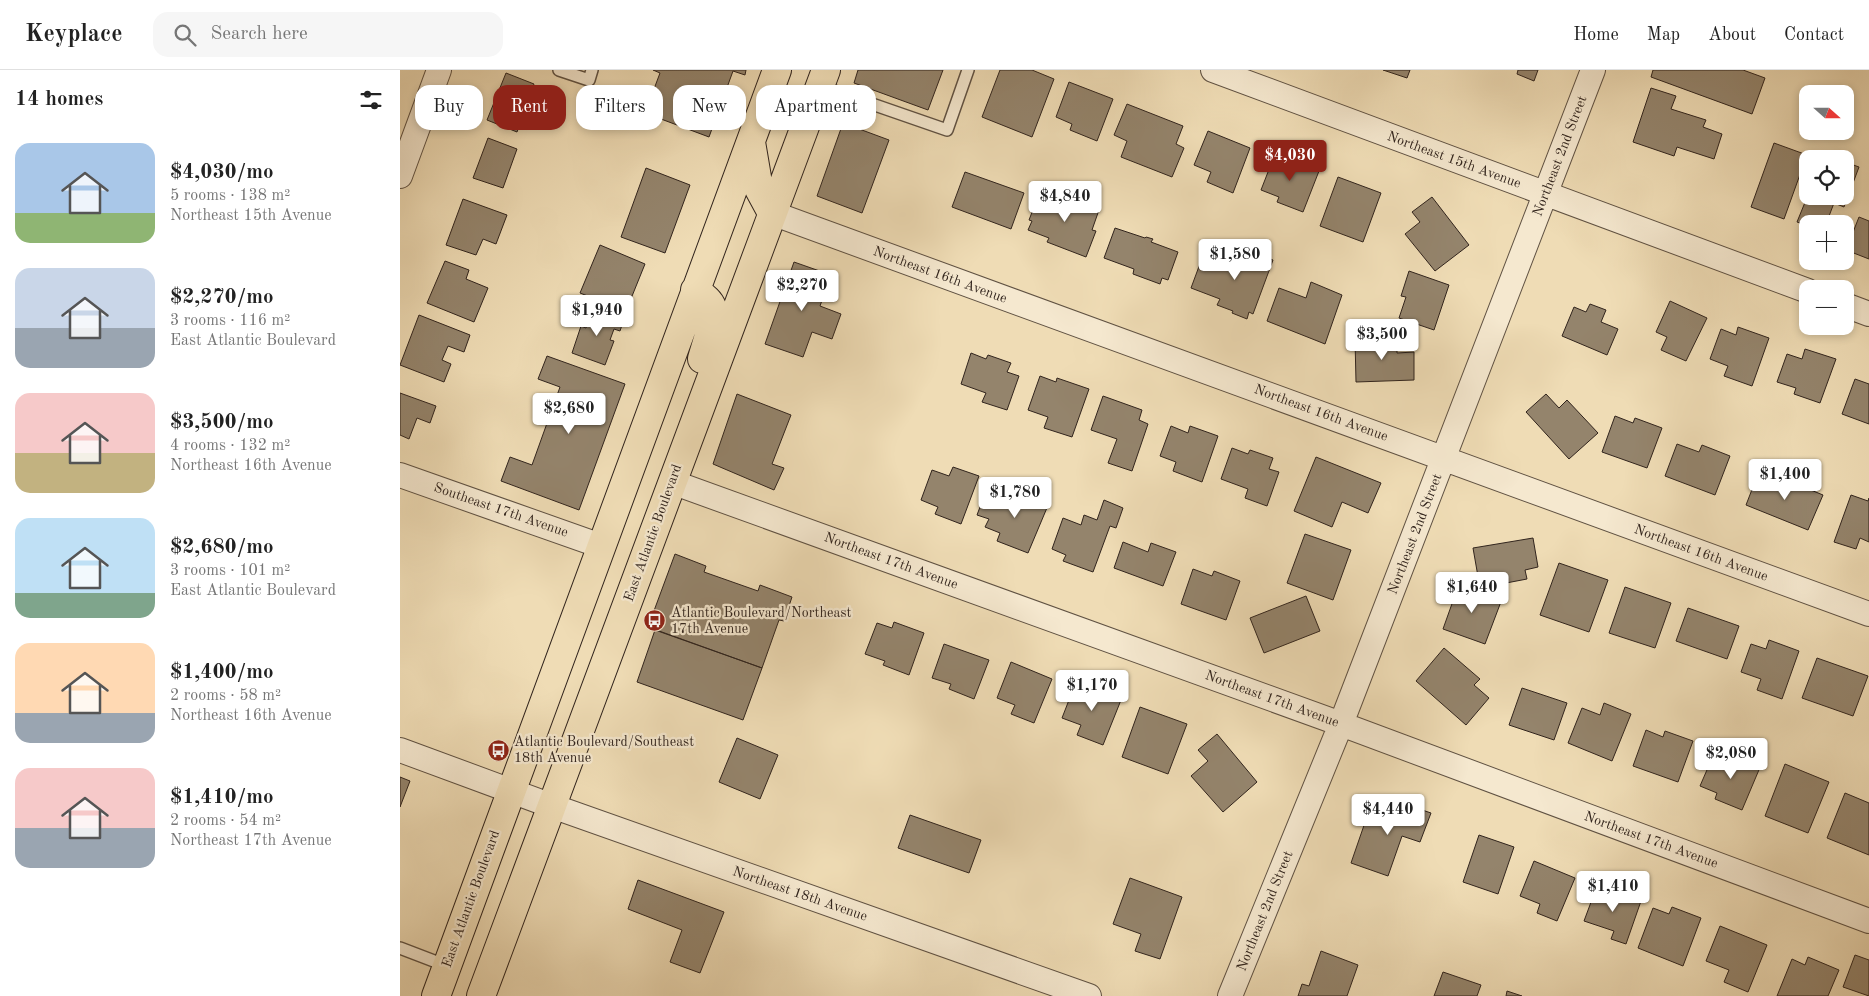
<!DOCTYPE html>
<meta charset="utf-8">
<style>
body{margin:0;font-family:"Old Standard TT",serif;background:#f6f6f6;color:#222;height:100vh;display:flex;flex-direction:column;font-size:19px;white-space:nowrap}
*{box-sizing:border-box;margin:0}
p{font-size:16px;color:#767676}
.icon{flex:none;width:28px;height:28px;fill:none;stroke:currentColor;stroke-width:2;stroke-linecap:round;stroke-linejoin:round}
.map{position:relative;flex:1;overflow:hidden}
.side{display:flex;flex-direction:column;background:#fff;width:400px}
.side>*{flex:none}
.guide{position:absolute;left:15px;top:15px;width:475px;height:45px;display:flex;gap:10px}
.needle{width:32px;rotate:111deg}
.controls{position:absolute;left:1399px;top:15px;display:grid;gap:10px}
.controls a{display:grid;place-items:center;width:55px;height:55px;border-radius:10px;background:#fff;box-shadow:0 2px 8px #0003;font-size:25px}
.price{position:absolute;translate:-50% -42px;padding:0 11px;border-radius:5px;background:#fff;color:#222;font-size:16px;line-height:32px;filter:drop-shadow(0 1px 2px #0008)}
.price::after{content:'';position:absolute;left:50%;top:30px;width:15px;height:11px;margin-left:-8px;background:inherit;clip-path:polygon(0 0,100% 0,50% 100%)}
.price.current{background:#8f2418;color:#fff}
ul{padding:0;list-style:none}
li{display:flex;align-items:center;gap:15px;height:125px;padding:0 15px}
li span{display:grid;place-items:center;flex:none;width:140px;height:100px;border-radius:15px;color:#555}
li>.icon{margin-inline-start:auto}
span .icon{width:60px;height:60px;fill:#fffc;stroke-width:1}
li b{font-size:21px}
h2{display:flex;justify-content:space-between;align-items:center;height:60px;padding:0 15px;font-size:21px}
.pill{padding:0 18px;border-radius:15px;background:#fff;box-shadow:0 2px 8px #0003;font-size:18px;line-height:45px}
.pill.current{background:#8f2418;color:#fff}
header{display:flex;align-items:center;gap:30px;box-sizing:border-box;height:70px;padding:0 25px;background:#fff;border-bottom:1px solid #e0e0e0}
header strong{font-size:24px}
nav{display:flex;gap:28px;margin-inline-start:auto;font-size:18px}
.search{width:350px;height:45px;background:#f6f6f6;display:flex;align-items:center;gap:12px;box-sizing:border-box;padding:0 18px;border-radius:15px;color:#767676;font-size:19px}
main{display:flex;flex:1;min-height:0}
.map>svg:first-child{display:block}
.building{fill:#94846c;stroke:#31241d}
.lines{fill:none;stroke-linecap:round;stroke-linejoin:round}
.service-casing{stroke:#605243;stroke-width:14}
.minor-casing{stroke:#605243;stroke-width:26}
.primary-casing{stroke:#31241d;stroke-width:30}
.service{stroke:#f5e8cf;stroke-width:11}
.minor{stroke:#f5e8cf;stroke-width:24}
.primary{stroke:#efdcb5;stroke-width:28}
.labels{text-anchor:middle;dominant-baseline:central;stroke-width:4.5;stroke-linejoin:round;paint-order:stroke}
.street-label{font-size:14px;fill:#31241d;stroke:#f5e8cf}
.poi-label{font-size:14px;fill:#31241d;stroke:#f5e8cf;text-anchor:start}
</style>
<header>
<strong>Keyplace</strong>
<div class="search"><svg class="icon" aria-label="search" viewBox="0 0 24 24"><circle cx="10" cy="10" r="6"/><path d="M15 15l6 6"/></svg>Search here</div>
<nav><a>Home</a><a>Map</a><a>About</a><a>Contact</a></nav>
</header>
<main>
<section class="side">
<h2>14 homes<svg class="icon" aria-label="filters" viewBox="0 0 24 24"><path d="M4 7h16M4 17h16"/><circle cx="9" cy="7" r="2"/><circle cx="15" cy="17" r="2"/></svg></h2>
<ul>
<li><span style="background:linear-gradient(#a9c7e8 70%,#8fb573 0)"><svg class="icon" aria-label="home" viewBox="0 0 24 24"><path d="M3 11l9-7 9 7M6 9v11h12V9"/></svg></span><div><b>$4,030/mo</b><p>5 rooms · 138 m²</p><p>Northeast 15th Avenue</p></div></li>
<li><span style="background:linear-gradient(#c9d6e8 60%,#9aa5b1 0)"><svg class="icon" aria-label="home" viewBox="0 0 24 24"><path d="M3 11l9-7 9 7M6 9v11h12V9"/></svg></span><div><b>$2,270/mo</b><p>3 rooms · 116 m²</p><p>East Atlantic Boulevard</p></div></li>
<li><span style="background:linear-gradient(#f6c9c9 60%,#c2b280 0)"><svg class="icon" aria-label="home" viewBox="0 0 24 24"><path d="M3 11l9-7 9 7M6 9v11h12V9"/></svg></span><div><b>$3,500/mo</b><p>4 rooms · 132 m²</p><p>Northeast 16th Avenue</p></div></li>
<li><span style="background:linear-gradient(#bfe0f5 75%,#7fa58c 0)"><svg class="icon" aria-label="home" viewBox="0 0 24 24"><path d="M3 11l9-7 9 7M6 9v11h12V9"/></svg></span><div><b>$2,680/mo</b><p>3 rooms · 101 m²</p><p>East Atlantic Boulevard</p></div></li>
<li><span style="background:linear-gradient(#ffd9b3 70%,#9aa5b1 0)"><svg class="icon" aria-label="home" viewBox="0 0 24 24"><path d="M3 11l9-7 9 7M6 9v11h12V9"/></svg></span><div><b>$1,400/mo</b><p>2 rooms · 58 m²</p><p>Northeast 16th Avenue</p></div></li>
<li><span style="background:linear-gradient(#f6c9c9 60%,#9aa5b1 0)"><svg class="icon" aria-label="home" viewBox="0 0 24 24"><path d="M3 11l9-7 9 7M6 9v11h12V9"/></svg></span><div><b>$1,410/mo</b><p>2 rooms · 54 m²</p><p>Northeast 17th Avenue</p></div></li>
</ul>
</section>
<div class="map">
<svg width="1469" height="926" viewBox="0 0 1469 926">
<rect width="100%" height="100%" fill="#efdcb5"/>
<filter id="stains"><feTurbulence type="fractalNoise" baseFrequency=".004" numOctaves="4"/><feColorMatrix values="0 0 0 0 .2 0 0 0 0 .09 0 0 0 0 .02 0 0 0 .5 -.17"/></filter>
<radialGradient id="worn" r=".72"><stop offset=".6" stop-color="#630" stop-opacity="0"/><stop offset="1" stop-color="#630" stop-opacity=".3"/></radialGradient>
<path class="building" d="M253,0H346L345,5L333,1L309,67L245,43L260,3Z
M458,0H543L528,40L454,13Z
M600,0H632L654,9L632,67L582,47Z
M983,0H1010L1007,8Z
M1118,0H1138L1134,11L1117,4Z
M1253,0H1343L1365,8L1352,44L1251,7Z
M106,3L134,14L130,25L140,29L133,47L124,43L117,62L87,50Z
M669,12L713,29L697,71L670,60L672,54L656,47Z
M1251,18L1276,26L1271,39L1306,50L1303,57L1322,64L1314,89L1277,77L1274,86L1233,72Z
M727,34L783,56L776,74L784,78L772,107L721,87L727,71L714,65Z
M443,53L489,70L462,143L417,126Z
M808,61L850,78L833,123L807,112L811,102L794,95Z
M88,68L117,79L103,118L73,108Z
M1374,73L1407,85L1384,149L1351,137Z
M875,84L919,101L903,142L877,132L879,127L861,120Z
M1423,84L1437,89H1421Z
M1445,92L1459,97L1444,137L1434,133L1426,154H1408V156L1397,152L1408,125L1445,126Z
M246,98L290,115L265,183L221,167Z
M565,102L624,123L611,159L552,137Z
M938,107L981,123L963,172L920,156Z
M643,122L669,132L671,126L700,137L692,160L696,161L686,187L647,172L649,168L628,160L632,151L629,150L636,132L639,133Z
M1032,127L1069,175L1035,201L1005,164L1020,152L1012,142Z
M63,129L107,145L96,174L83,169L76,185L46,175Z
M1459,147L1469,151V189L1446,180Z
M715,158L745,168L746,167L753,169L751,172L778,182L768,210L762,208L760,214L733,204L734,199L704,188Z
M200,175L245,194L226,241L180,223Z
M833,175L873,190L853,244L849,242L847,249L832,243L833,241L817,235L820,229L791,218L801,191L824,199Z
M45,191L69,200L66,209L88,218L74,252L27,233Z
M394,192L431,205L420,236L441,244L432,269L412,262L403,287L365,274Z
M1009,201L1049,215L1034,260L999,248L1006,227L1001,226Z
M911,212L942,225L925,274L867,251L879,218L906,228Z
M1270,231L1307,248L1286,291L1261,280L1267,267L1256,262Z
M1190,234L1206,240L1201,252L1218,259L1207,285L1162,266L1174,237L1186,242Z
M192,242L202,245L204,242L224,249L220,261L214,259L210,270L214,271L205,295L172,283L181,256L186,258Z
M19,245L70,265L64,282L48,276L42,290L51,294L44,312L0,295Z
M1338,257L1369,268L1352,316L1324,306L1328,296L1310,289L1321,259L1336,265Z
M997,267V283L1014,282V310L956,312L955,269Z
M1405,279L1436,289L1420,333L1394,324L1396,318L1377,312L1387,284L1402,289Z
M571,283L586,289L588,285L611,293L607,302L619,306L607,340L582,332L586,323L561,314Z
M147,286L225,314L179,440L101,411L110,387L132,395L160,317L138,309Z
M640,306L656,312L657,308L689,319L672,367L644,358L648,347L628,340Z
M1455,309L1469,314V354L1442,344Z
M0,323L36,336L30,353L17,348L9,369L0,365Z
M337,324L391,345L372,394L384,398L374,420L313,394Z
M1146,324L1159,338L1167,330L1198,363L1169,389L1126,342Z
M703,326L742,340L739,350L748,354L732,401L708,393L717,369L691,360Z
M1215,346L1233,353L1235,348L1262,358L1247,398L1202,382Z
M771,356L788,363L790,356L818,366L802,412L773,401L776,392L760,386Z
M1277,374L1299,382L1302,375L1330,386L1315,425L1265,406Z
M832,378L848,384L850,380L873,388L869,399L879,402L867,436L845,428L848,419L821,409Z
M916,387L981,413L968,443L942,432L932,457L894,441Z
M553,397L579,406L561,454L535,444L538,437L521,430L532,400L549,406Z
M1358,404L1382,413L1384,409L1423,425L1408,460L1346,435Z
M619,422L649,433L628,483L597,471L600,463L585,457L589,449L577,445L583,429L594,433L597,425L615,432Z
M1451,425L1468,431L1469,428V472L1460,468L1456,479L1434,472Z
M704,430L723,438L716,458L710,456L693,502L663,491L666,485L652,479L663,448L681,455L684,445L697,450Z
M905,464L951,480L933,530L887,513Z
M1133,468L1138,497L1125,500L1127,509L1080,518L1073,478Z
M723,472L748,482L751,473L776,482L763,516L714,498Z
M275,484L306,496L304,502L358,521L360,515L392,527L384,551L379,550L362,598L248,557Z
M1159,493L1208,510L1189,562L1140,545Z
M793,499L812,506L814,501L840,511L826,550L781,534Z
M1059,514L1102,529L1085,574L1043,559Z
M1225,517L1271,533L1255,578L1209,563Z
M906,526L920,561L864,583L850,548Z
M1288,538L1339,556L1327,589L1276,571Z
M494,552L524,563L509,605L483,595L485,591L465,584L477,553L492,558Z
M255,560L362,598L343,650L237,612Z
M1369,570L1399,581L1382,629L1357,620L1361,609L1341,602L1351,574L1366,579Z
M544,574L589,590L574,629L549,619L551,614L532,608Z
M1044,578L1080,609L1074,615L1089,628L1066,655L1016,611Z
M1417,588L1468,606L1453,646L1402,628Z
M611,592L652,609L634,653L611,644L615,635L597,628Z
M676,612L721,630L703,675L677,665L681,655L662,648Z
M1122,618L1167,633L1154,670L1109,655Z
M1204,633L1231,644L1212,691L1168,673L1182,638L1200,645Z
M740,637L787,654L768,704L722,687Z
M1246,660L1263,667L1265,661L1293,671L1278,712L1233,696Z
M817,664L857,712L823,742L791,706L808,691L798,680Z
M337,668L378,685L360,729L319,712Z
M1334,683L1361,695L1342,740L1315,729L1317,723L1300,716L1313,686L1330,693Z
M1385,694L1429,712L1408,763L1365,746Z
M0,707L10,711L0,737Z
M1445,723L1469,733V785L1427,768Z
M999,732L1031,743L1020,772L1002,766L988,806L951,793L971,735L995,744Z
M510,745L581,770L569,803L498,778Z
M1079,765L1114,777L1098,824L1063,812Z
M1134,791L1175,808L1157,851L1137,843L1140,834L1120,826Z
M730,808L782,827L760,889L735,881L741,864L713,854Z
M238,810L324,842L300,903L270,892L282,860L228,839Z
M1197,816L1241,831L1226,874L1211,869L1214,861L1184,851Z
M1272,837L1301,848L1283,896L1238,878L1253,838L1269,844Z
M1320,856L1367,875L1348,922L1324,912L1329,900L1306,891Z
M921,881L958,895L947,926H898L902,914L909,916Z
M1455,885L1469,890V926L1443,917Z
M1408,887L1439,900L1428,926H1377L1392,889L1405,895Z
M1043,902L1081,915L1077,926H1034Z
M1107,921L1122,926H1106Z"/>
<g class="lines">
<defs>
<path id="service" d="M159,0L189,10L192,0
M420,16L547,60L568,0
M0,878L47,896"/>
<path id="minor" d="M813,0L1408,221
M0,106L39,0
M372,143L1469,544
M1445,235L1469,244
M0,405L201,476
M272,412L941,654L1469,851
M0,680L152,736L689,926
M830,926L941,654L1193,0"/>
<path id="primary" d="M351,72L359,119L372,143
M295,220C301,225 309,229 312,237C316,249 305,277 302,289
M36,926L377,0
M81,926L426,0"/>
</defs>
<use href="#service" class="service-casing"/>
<use href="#minor" class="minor-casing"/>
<use href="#primary" class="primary-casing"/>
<use href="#service" class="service"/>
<use href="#minor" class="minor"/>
<use href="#primary" class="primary"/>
</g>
<defs>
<symbol id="bus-disc" viewBox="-11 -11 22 22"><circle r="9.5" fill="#8f2418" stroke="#f5e8cf"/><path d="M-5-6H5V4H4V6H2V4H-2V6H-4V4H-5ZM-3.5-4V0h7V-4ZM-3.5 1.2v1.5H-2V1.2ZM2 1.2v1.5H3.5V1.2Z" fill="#fff"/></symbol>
</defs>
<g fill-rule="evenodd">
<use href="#bus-disc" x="242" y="538" width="25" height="25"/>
<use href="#bus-disc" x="86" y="668" width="25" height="25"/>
</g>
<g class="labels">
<g class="street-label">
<text transform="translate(1160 86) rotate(-69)">Northeast 2nd Street</text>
<text transform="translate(1054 90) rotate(20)">Northeast 15th Avenue</text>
<text transform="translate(540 205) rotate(20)">Northeast 16th Avenue</text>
<text transform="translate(921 343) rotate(20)">Northeast 16th Avenue</text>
<text transform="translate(101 440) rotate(19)">Southeast 17th Avenue</text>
<text transform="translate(253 463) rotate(-70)">East Atlantic Boulevard</text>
<text transform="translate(1015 464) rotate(-69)">Northeast 2nd Street</text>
<text transform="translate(1301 483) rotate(20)">Northeast 16th Avenue</text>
<text transform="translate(491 491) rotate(20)">Northeast 17th Avenue</text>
<text transform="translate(872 629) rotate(20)">Northeast 17th Avenue</text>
<text transform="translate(1251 770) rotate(20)">Northeast 17th Avenue</text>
<text transform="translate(400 824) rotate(19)">Northeast 18th Avenue</text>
<text transform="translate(71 829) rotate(-70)">East Atlantic Boulevard</text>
<text transform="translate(865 841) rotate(-68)">Northeast 2nd Street</text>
</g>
<g class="poi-label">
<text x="271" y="543">Atlantic Boulevard/Northeast<tspan x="271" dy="16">17th Avenue</tspan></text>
<text x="114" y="672">Atlantic Boulevard/Southeast<tspan x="114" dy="16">18th Avenue</tspan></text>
</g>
</g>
<rect width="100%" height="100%" filter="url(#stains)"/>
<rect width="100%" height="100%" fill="url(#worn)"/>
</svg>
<div class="controls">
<a><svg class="needle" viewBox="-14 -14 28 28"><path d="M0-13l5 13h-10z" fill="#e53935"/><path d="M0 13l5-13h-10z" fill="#767676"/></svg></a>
<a><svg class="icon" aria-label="locate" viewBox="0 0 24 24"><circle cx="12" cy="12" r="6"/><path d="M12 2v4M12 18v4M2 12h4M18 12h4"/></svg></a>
<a>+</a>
<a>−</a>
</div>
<b class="price current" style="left:890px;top:112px">$4,030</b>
<b class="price" style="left:665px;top:153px">$4,840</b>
<b class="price" style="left:835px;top:211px">$1,580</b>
<b class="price" style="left:402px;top:242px">$2,270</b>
<b class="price" style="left:197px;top:267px">$1,940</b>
<b class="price" style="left:982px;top:291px">$3,500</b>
<b class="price" style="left:169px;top:365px">$2,680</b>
<b class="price" style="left:1385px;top:431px">$1,400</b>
<b class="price" style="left:615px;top:449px">$1,780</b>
<b class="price" style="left:1072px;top:544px">$1,640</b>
<b class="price" style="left:692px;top:642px">$1,170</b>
<b class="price" style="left:1331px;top:710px">$2,080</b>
<b class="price" style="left:988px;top:766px">$4,440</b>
<b class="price" style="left:1213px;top:843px">$1,410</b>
<div class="guide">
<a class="pill">Buy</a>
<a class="pill current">Rent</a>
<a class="pill">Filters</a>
<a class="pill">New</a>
<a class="pill">Apartment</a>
</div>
</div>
</main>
